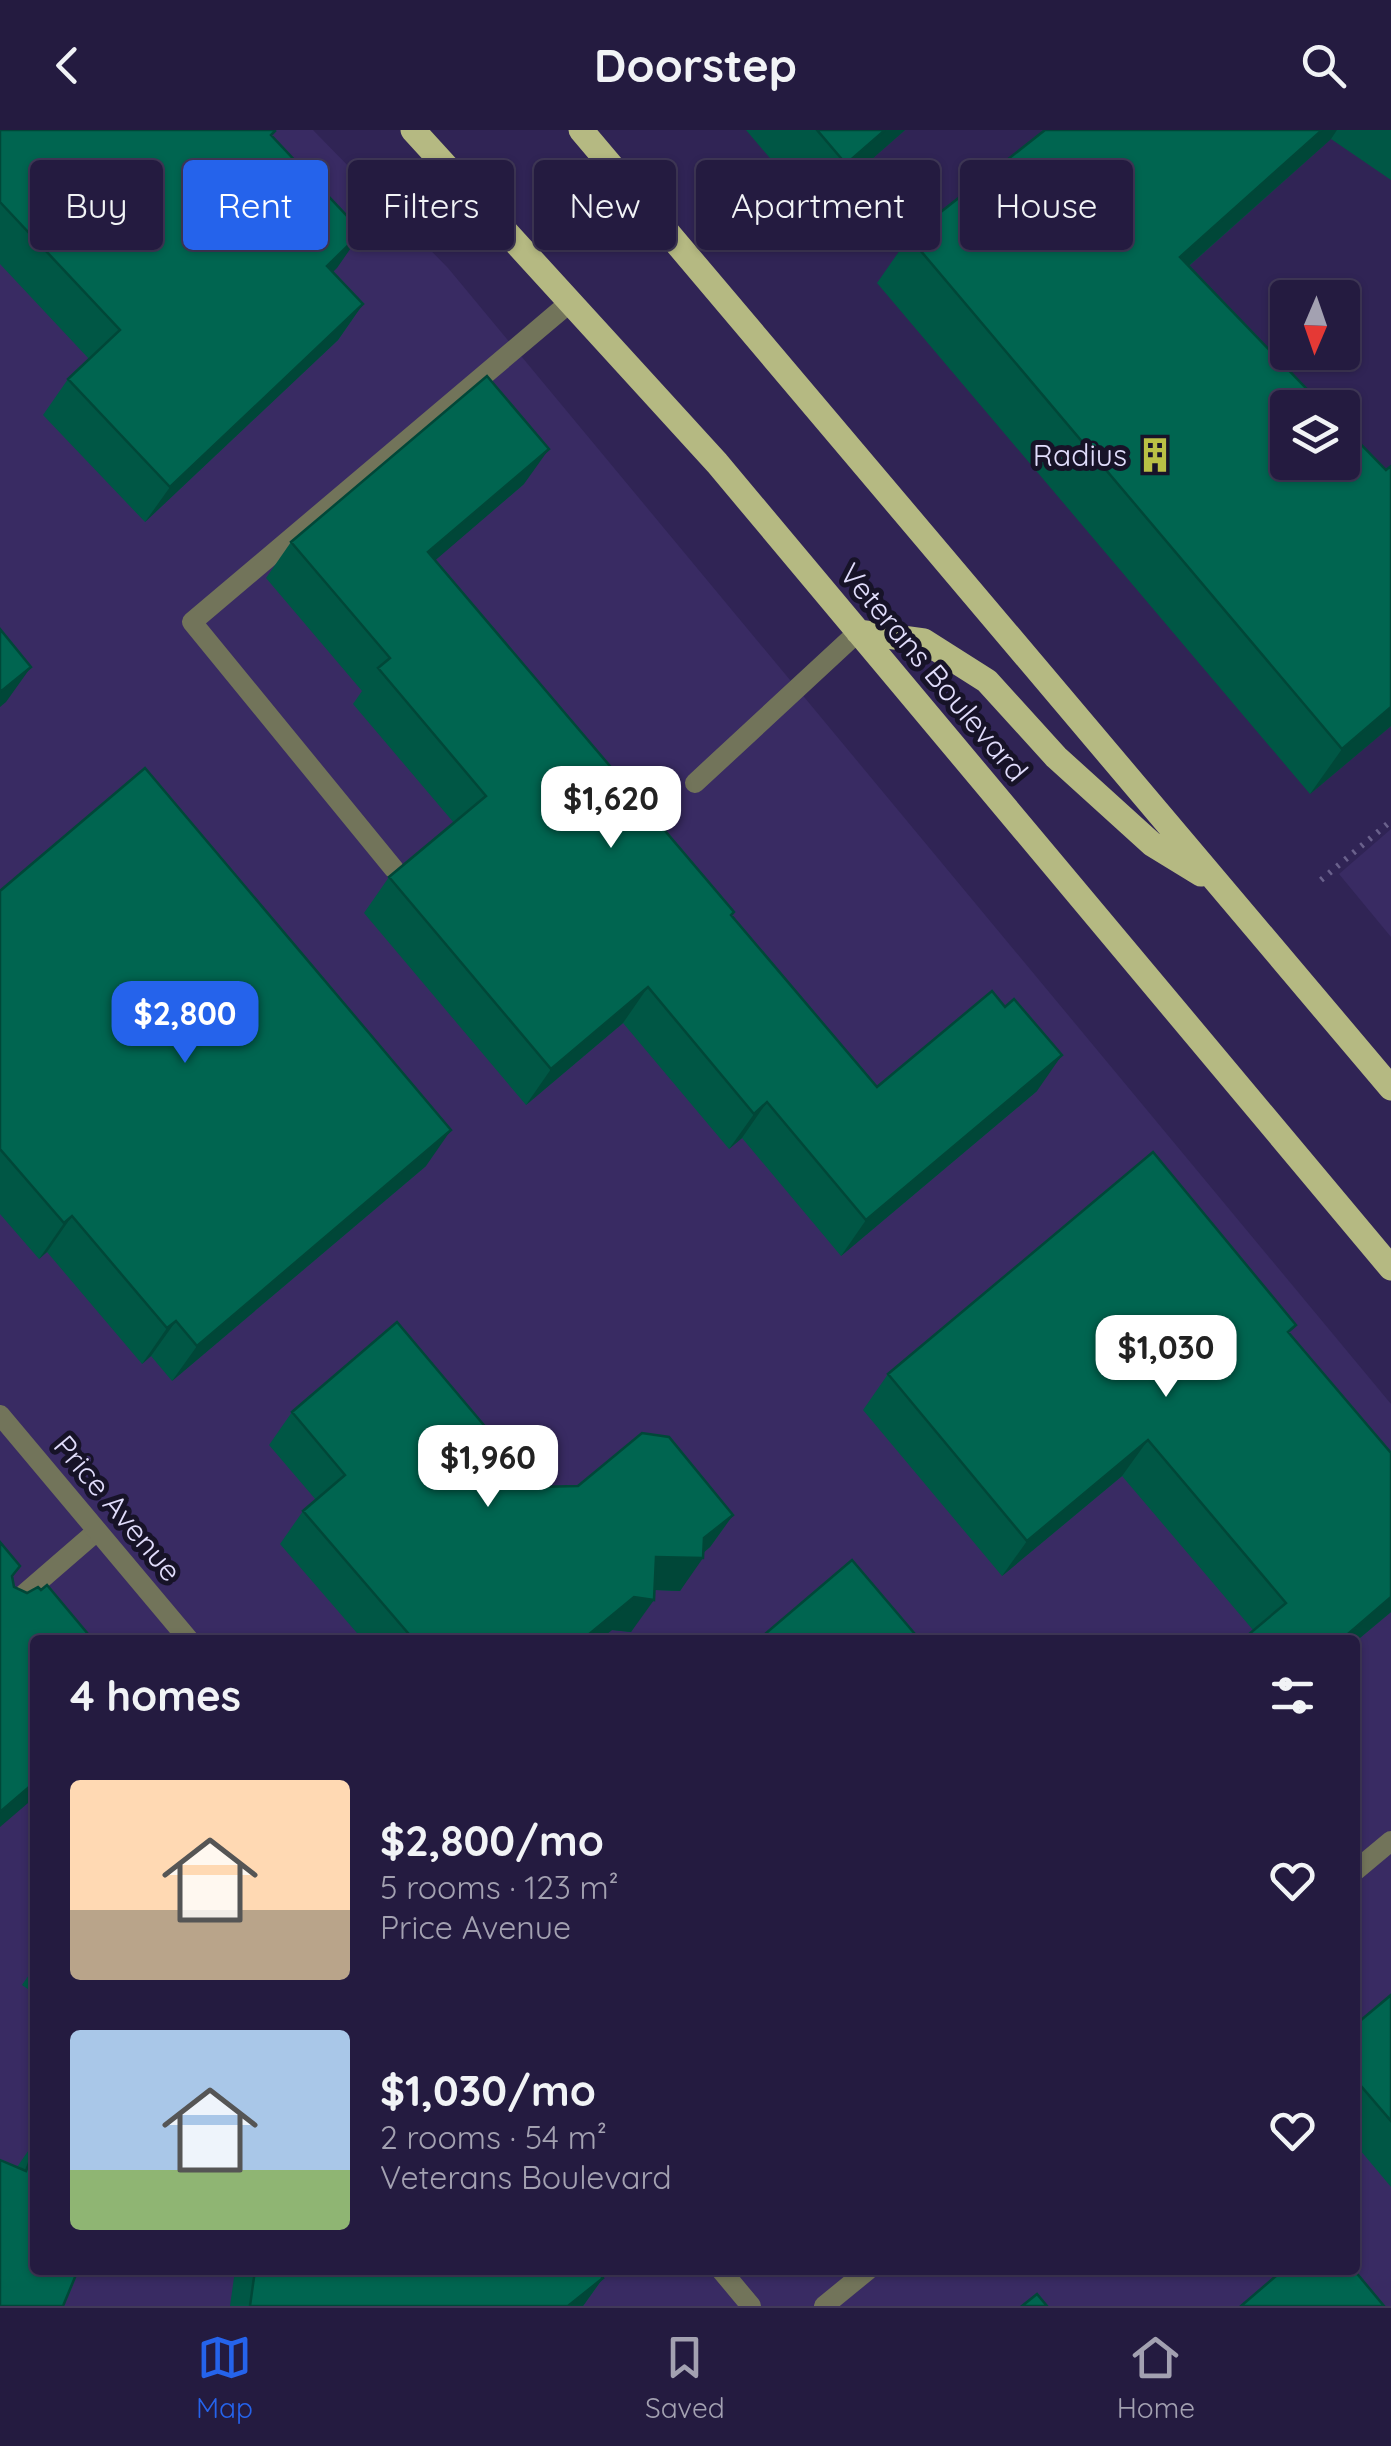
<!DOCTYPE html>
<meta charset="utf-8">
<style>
body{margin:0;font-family:Quicksand,sans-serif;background:#2c2447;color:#f1f3f6;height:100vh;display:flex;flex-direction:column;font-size:38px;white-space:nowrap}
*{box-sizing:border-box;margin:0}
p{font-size:32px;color:#a3a1b1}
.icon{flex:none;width:55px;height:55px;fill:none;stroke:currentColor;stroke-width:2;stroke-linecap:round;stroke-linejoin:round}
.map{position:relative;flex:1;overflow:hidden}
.sheet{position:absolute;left:30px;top:1505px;width:1330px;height:640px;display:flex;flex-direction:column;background:#241b40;border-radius:10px;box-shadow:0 2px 8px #0004,0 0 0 2px #413959}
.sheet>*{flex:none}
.hud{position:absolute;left:30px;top:30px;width:1332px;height:90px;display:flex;gap:20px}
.needle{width:65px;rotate:182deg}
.controls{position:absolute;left:1270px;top:150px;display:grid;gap:20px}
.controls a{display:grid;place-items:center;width:90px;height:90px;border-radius:10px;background:#241b40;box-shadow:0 2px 8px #0004,0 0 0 2px #413959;font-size:50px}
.price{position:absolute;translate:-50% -85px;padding:0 22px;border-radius:20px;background:#fff;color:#222;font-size:32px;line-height:65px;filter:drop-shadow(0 2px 5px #0008)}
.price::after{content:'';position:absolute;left:50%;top:60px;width:30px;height:22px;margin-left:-15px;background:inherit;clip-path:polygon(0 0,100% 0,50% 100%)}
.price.on{background:#2563eb;color:#fff}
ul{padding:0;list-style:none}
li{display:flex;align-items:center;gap:30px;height:250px;padding:0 40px}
li span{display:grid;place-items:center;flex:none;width:280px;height:200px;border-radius:10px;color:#555}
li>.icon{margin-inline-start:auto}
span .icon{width:120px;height:120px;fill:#fffc;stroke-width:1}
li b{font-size:42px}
h2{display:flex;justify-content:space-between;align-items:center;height:120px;padding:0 40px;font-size:42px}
.tag{padding:0 35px;border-radius:10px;background:#241b40;box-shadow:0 2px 8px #0004,0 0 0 2px #413959;font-size:35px;line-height:90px}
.tag.on{background:#2563eb;color:#fff}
header{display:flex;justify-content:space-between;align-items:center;height:130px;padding:0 40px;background:#241b40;font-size:45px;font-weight:700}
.tab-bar{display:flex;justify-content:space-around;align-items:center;height:140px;border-top:2px solid #413959;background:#241b40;font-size:28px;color:#a3a1b1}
.tab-bar a{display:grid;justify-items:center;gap:5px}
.tab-bar .on{color:#2563eb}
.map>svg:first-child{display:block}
.built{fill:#392b63;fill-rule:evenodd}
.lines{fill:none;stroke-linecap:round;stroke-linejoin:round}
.path{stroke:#6a618c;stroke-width:6;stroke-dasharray:2.5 8;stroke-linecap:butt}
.lane{stroke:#72745a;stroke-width:20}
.street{stroke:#72745a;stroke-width:20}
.primary{stroke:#b5b982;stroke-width:25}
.wall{fill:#005745}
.shaded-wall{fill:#004738}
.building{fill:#006550;stroke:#004738;stroke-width:2.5}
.labels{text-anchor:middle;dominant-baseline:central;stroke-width:10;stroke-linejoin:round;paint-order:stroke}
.poi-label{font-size:30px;fill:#e1ddfc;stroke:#171328;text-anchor:end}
.street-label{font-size:30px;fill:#e1ddfc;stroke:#171328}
</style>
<header><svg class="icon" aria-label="back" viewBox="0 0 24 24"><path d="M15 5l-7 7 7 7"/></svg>Doorstep<svg class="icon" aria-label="search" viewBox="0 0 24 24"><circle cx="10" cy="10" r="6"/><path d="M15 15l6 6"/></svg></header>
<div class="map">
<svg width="1391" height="2176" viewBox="0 0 1391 2176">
<rect width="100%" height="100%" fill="#302455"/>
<path class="built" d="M0,0H313L448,138L1391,1274V2176H0ZM35,1510H1355V2140H35Z
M1391,699V807L1339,744Z"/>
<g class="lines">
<path class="path" d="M1321,750L1391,691"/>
<path class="lane" d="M695,653L858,502
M394,739L192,492L568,174
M0,1485L97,1401"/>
<path class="street" d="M0,1285L189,1510
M1355,1741L1391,1711
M721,2140L751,2176
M824,2176L868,2140"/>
<path class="primary" d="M413,0L717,333L1391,1138
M581,0L1391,958
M858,502L924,511L987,551L1056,627L1152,714L1201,744"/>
</g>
<path class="wall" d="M0,0L275,1L272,6L362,102L333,142L363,174L338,210L145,392L43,285L68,249L89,229L0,134Z
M746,0H905L814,80Z
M1045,0H1391V50L1331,9L1189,136L1391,596L1310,664L877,153L909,107Z
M524,354L435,430L734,782L732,785L877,957L1037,961L841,1126L742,1008L729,1019L623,893L526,975L364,783L389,747L454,693L353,574L362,561L266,448L291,412Z
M0,761L426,1036L172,1251L151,1226L142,1234L47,1122L39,1129L0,1084Z
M1290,1204L1391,1482L1355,1512V1510L1253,1500L1122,1346L1002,1446L863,1280L888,1244Z
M292,1282L536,1357L733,1385L710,1417L703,1423L680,1461L655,1460L631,1502L612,1500L599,1510H363L280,1414L303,1381L316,1370L269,1315Z
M35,1836V1864L22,1855Z
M1391,1865V2057L1355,2014V1895Z
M35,2011V2140L17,2037Z
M235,2140H596L603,2148L583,2176H230Z"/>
<path class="shaded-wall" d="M885,0H905L814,80L846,34Z
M1322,0H1337L1331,9L1148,172L1180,127Z
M362,102L337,138L302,172L327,136Z
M363,174L338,210L145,392L170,357Z
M549,319L524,354L403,458L428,422Z
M31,537L6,572L0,577V562Z
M1391,577V596L1310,664L1342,619Z
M648,857L623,893L526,975L551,939Z
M1062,925L1037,961L841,1126L866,1090Z
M767,972L742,1008L729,1019L754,984Z
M451,1000L426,1036L172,1251L197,1216Z
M72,1086L47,1122L39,1129L64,1093Z
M176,1191L151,1226L142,1234L167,1198Z
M1148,1310L1122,1346L1002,1446L1027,1411Z
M733,1385L710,1417L697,1428H703L680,1461L633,1459L656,1427L704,1408Z
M634,1467L654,1470L631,1502L612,1500L599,1510H582Z
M1391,1467V1482L1355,1512V1510H1341Z
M35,1652V1667L0,1697V1682Z
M603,2148L583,2176H568Z"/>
<path class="building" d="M0,0H274L275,1L271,5L362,102L327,136L363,174L170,357L68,249L120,200L0,72Z
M817,0H885L846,34Z
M1045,0H1322L1180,127L1325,278H1288V332H1342V295L1386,340L1391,336V577L1342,619L909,107Z
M487,246L549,319L428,422L734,782L731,785L877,957L992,861L1005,877L1014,869L1062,925L866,1090L767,972L754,984L648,857L551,939L389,747L486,666L378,538L390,528L291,412Z
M0,499L31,537L0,562Z
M145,638L451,1000L197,1216L176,1191L167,1198L72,1086L64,1093L0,1019V761Z
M1153,1022L1296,1195L1288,1202L1391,1323V1467L1341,1510H1242L1286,1473L1148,1310L1027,1411L888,1244Z
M397,1192L536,1357L578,1356L642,1303L669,1307L733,1385L704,1408L703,1428L656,1427L654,1470L634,1467L582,1510H414L303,1381L345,1345L292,1282Z
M0,1412L20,1436L12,1446L14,1457L27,1463L38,1457L41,1460L47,1455L93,1510H35V1652L0,1682Z
M852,1430L920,1510H758Z
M1391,1865V1991L1355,1949V1895Z
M35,2017V2140H78L63,2176H0V2030L26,2041Z
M255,2140H596L603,2148L568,2176H250Z
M1283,2140H1354L1384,2176H1241Z
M1037,2164L1047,2176H1022Z"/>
<defs>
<symbol id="building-bare" viewBox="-9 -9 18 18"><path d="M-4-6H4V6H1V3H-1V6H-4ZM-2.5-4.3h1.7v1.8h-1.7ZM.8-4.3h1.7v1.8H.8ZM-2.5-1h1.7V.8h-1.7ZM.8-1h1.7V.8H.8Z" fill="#bac045" stroke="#171328" stroke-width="2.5" paint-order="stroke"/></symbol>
</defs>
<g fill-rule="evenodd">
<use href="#building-bare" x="1130" y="300" width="50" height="50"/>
</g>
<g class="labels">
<g class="poi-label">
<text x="1127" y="325">Radius</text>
</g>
<g class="street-label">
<text transform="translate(934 542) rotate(50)">Veterans Boulevard</text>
<text transform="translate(118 1378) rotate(50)">Price Avenue</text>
</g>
</g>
</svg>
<div class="controls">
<a><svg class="needle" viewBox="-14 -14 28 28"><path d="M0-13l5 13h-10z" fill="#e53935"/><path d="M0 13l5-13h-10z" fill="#a3a1b1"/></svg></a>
<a><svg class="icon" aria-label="layers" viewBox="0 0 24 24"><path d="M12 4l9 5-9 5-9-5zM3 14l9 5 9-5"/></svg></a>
</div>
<b class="price" style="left:611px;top:721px">$1,620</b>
<b class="price on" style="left:185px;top:936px">$2,800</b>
<b class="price" style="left:1166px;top:1270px">$1,030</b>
<b class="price" style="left:488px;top:1380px">$1,960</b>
<div class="hud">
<a class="tag">Buy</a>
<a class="tag on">Rent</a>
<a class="tag">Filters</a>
<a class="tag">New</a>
<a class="tag">Apartment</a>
<a class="tag">House</a>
</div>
<section class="sheet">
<h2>4 homes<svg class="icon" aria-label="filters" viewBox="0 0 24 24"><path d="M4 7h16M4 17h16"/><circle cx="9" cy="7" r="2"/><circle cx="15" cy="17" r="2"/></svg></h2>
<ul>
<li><span style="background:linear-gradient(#ffd9b3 65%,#b9a48a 0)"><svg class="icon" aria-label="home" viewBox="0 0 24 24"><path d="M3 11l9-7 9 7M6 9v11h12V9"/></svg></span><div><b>$2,800/mo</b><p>5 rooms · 123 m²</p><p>Price Avenue</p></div><svg class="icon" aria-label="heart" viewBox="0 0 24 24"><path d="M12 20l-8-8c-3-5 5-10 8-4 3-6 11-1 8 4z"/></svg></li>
<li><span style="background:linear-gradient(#a9c7e8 70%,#8fb573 0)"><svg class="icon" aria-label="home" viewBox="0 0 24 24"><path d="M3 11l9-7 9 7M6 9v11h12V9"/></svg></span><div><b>$1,030/mo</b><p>2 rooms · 54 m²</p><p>Veterans Boulevard</p></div><svg class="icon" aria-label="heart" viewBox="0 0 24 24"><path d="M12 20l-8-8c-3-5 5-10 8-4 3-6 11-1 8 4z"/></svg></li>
</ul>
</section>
</div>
<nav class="tab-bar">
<a class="on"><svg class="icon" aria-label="map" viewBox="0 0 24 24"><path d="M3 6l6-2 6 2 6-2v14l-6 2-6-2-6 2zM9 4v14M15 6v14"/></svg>Map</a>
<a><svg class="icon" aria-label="saved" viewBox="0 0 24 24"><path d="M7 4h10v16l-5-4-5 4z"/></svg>Saved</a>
<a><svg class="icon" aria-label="home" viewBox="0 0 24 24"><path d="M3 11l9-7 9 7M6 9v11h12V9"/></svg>Home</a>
</nav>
